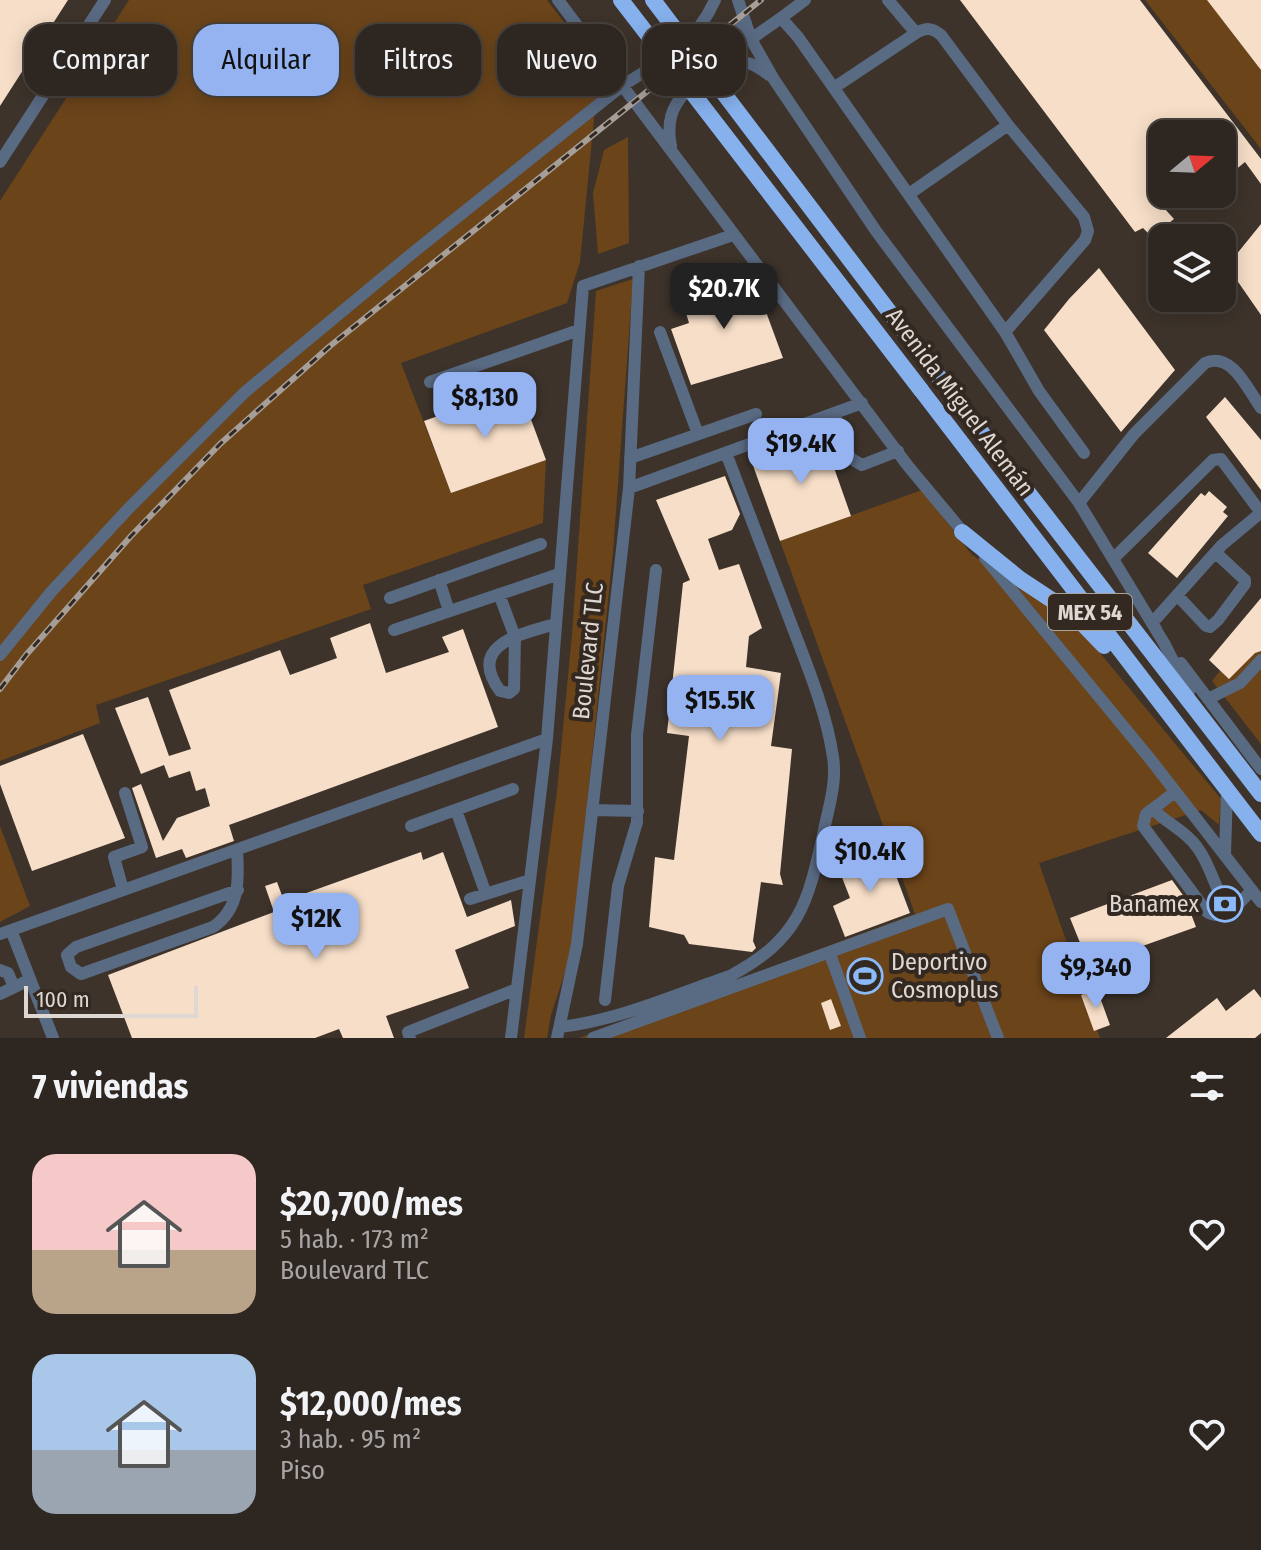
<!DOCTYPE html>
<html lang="es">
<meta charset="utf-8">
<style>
body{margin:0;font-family:"Fira Sans Condensed",sans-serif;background:#3a322d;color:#f1f3f6;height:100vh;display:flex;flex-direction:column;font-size:30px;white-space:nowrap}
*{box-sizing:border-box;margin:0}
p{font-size:26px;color:#a7a5a5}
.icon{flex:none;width:44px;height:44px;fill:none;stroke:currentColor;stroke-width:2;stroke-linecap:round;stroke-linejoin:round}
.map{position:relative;height:1038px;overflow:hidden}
.sheet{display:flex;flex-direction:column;background:#2e2620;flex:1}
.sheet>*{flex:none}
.top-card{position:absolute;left:24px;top:24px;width:800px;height:72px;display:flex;gap:16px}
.needle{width:52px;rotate:71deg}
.controls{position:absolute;left:1148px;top:120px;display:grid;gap:16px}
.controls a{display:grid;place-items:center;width:88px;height:88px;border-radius:16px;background:#2e2620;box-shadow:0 4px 20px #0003,0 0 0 2px #49433e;font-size:40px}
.scale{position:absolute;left:24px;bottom:20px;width:174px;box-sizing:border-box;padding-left:8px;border:4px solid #ded7d2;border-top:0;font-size:22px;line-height:28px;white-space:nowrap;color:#ded7d2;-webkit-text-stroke:6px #332921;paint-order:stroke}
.price{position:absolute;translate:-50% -68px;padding:0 18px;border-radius:16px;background:#95b2f1;color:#111;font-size:26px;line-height:52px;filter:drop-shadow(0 2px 4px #0008)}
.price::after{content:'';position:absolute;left:50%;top:48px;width:24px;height:18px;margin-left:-12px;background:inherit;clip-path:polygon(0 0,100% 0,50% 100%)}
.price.on{background:#222;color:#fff}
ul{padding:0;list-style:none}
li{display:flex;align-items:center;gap:24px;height:200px;padding:0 32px}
li span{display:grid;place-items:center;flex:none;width:224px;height:160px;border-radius:24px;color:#555}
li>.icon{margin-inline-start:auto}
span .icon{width:96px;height:96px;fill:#fffc;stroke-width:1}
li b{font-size:34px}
h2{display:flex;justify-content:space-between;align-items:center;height:96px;padding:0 32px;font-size:34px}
.pill{padding:0 28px;border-radius:24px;background:#2e2620;box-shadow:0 4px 20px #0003,0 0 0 2px #49433e;font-size:28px;line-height:72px}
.pill.on{background:#95b2f1;color:#111}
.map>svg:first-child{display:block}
.green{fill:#6b441a}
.building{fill:#f6dec8}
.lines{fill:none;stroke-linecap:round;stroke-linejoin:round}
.minor{stroke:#596a83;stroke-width:12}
.highway{stroke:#86b1ed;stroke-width:16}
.rail-casing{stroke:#a69e98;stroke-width:6}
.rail{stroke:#332921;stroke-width:3;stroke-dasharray:9;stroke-linecap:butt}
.highway-bridge{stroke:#86b1ed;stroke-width:16}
.labels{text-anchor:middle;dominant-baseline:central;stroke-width:8;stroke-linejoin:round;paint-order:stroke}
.shield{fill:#332921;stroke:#aba39d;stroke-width:2}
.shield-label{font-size:22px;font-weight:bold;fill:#ded7d2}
.street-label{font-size:24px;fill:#ded7d2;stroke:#332921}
.poi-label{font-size:24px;fill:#ded7d2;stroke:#332921;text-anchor:end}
</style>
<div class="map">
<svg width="1261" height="1038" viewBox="0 0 1261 1038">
<rect width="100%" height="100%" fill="#3d332b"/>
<path class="green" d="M129,0H547L599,68L580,262L567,303L401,363L451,493L546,460L543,523L363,585L371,609L96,705L100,723L0,761V201Z
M1145,0H1261V149Z
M628,137L629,243L598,254L593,193L604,150Z
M633,279L613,552L572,951L551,1015L547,1038H524L557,791L572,634L596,291Z
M922,490L972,555L1071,618L1221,799L1219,825L1201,810L1039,863L1100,1038H579L915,914L780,541Z
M1261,619V744L1212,681Z
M0,826L30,906L0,922Z"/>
<path class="building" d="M0,0H68L0,106Z
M960,0H1140L1261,159V184L1245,162L1228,176L1222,169V134H1162V194H1183L1165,209L1174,219L1152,237L1143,228L1135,232Z
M1207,0H1261V70Z
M1261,224V315L1227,266Z
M1099,268L1175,370L1121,432L1044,330L1069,299Z
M748,278L756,302L762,301L783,358L691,385L671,329L689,323L680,293L725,279L726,285Z
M519,387L546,460L451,493L424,421Z
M1225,397L1261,440V490L1206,417Z
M820,428L851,516L780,541L750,457L801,439Z
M725,476L740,514L732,530L708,539L719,570L739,564L762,628L749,636L746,667L781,673L771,746L792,749L780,874L783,885L761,882L753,941L756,948L752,952L689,944L684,935L649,927L655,857L674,860L689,736L667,733L683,583L690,580L656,500Z
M1209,491L1227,507L1223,512L1228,516L1177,578L1148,553L1201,493L1205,496Z
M1261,598V651L1255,653L1229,679L1209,660Z
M370,623L386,673L449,652L442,637L463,629L498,727L229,825L234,841L186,858L182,849L156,858L132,788L141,784L163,841L177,818L210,806L205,788L196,791L190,771L169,778L164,765L141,774L115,708L148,697L169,756L191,749L169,690L280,650L290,675L337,658L330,638Z
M83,734L125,838L32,871L0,784V766Z
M886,849L910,913L845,937L833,906L850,898L838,867Z
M421,852L423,860L443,852L467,917L511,900L515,926L455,950L469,988L386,1016L394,1038H343L339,1029L315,1038H132L108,975L274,912L265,886L277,882L284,901Z
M1172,880L1185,898L1196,927L1089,965L1070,918Z
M1097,989L1110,1025L1094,1031L1081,995Z
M1254,989L1261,998V1033L1255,1038H1166L1217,998L1226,1011Z
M831,999L841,1026L830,1030L821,1003Z"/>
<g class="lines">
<path class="minor" d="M558,0L908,466L968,538
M738,0L751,39L773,78L876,231L1079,503L1164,643L1189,692
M888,0L916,33
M781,18L805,0
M751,39L781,18L798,37L1005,332L1039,391L1084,453
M835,87L916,33C927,27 932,28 941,35L1008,125L1084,217L1088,231L1085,240L1005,332
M670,89L746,23
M671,146C668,131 668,117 677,103C688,84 723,61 747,63C755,64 762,70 769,75
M0,162L105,0
M909,194L1008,125
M660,332L698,434
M430,382L579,330
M834,413L850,458L862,465L898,451
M630,458L756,414
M629,488L862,403
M1079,503L1134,434L1205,363C1232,351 1248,390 1261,408
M985,558L1151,760L1261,902
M1114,558L1213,460L1221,459L1259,510L1258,515L1222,545L1152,623L1156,629
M439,580L449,611
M499,594L515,637L514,689L509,693L500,691C466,644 522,634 555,624
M1177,595L1206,626L1210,627L1218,620L1245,584V580L1216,553
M390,598L541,544
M394,630L559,574
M0,655L51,592L130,507L245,392L415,251L623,85C662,61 695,45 715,0
M1181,663L1261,769
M1208,699L1240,683L1261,660
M1175,792L1146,814L1143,826L1207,912C1225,923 1240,902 1252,890
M1153,809C1167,824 1185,830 1197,847C1212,867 1215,891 1229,911
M456,810L486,894
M592,810L638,811
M411,826L513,789
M237,850C239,879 240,909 213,927L81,974L71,967L67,955L76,947L238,890
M1225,855L1227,789
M123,890L114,857L142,847L125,793
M470,899L530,880
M11,930L53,1038
M0,934L547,739
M830,954L860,1038
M0,970L8,973L14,987
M0,994L29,980
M605,1000L618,886L637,822V735L656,570
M560,1027C620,1020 674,995 730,976C801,938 808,902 824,830C829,806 837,782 833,757C826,710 806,663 789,618C768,563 747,508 726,453
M410,1038L408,1032L517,989
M511,1038L547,739L583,286L733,235
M557,1038L577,944L629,488L639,266
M593,1038L948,909L998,1038"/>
<path class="highway" d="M938,376L1261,794
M921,390L1261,834
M962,532L1020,579L1073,614L1104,646"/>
<defs>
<path id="rail" d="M0,689L26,655L131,536L220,444L330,346L761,0"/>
</defs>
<use href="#rail" class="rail-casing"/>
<use href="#rail" class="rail"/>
<path class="highway-bridge" d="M621,0L921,390
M653,0L938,376"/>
</g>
<defs>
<symbol id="bank-ring" viewBox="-11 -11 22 22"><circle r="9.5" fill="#332921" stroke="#8bbafc" stroke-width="1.5"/><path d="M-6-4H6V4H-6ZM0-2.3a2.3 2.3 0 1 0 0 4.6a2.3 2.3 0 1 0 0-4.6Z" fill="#8bbafc"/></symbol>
<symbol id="stadium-ring" viewBox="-11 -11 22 22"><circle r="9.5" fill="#332921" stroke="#8bbafc" stroke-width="1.5"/><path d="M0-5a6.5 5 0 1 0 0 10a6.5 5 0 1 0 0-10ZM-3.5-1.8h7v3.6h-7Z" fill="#8bbafc"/></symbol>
</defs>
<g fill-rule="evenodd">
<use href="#bank-ring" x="1205" y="884" width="40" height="40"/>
<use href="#stadium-ring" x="845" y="956" width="40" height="40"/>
</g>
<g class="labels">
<rect class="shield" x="1048" y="594" width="84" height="36" rx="6"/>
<g class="shield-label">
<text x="1090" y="612">MEX 54</text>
</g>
<g class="street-label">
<text transform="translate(960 402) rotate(53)">Avenida Miguel Alemán</text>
<text transform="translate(588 651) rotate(-84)">Boulevard TLC</text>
</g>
<g class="poi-label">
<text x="1199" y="904">Banamex</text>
<text x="891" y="962" text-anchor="start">Deportivo<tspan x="891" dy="28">Cosmoplus</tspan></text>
</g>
</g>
</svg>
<div class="controls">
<a><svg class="needle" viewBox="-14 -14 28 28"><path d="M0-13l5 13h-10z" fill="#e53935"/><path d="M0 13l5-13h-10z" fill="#a7a5a5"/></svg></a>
<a><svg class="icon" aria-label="layers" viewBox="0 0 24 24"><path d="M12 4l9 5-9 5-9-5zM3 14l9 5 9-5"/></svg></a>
</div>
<div class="scale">100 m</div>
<b class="price on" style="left:724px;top:331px">$20.7K</b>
<b class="price" style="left:485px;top:440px">$8,130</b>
<b class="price" style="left:801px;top:486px">$19.4K</b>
<b class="price" style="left:720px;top:743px">$15.5K</b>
<b class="price" style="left:870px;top:894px">$10.4K</b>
<b class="price" style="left:316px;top:961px">$12K</b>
<b class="price" style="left:1096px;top:1010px">$9,340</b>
<div class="top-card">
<a class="pill">Comprar</a>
<a class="pill on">Alquilar</a>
<a class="pill">Filtros</a>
<a class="pill">Nuevo</a>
<a class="pill">Piso</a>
</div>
</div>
<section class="sheet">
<h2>7 viviendas<svg class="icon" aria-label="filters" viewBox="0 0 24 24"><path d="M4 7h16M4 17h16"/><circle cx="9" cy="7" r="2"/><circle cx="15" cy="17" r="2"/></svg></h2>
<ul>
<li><span style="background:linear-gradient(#f6c9c9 60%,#b9a48a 0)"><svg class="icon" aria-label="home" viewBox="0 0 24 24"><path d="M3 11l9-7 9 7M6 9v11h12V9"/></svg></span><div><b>$20,700/mes</b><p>5 hab. · 173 m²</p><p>Boulevard TLC</p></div><svg class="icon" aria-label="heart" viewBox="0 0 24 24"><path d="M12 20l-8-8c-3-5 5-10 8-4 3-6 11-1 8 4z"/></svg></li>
<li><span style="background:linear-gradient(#a9c7e8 60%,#9aa5b1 0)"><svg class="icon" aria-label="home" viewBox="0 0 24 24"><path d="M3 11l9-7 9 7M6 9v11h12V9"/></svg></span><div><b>$12,000/mes</b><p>3 hab. · 95 m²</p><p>Piso</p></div><svg class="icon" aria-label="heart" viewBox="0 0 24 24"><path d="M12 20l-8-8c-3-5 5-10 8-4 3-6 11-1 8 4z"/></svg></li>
</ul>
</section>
